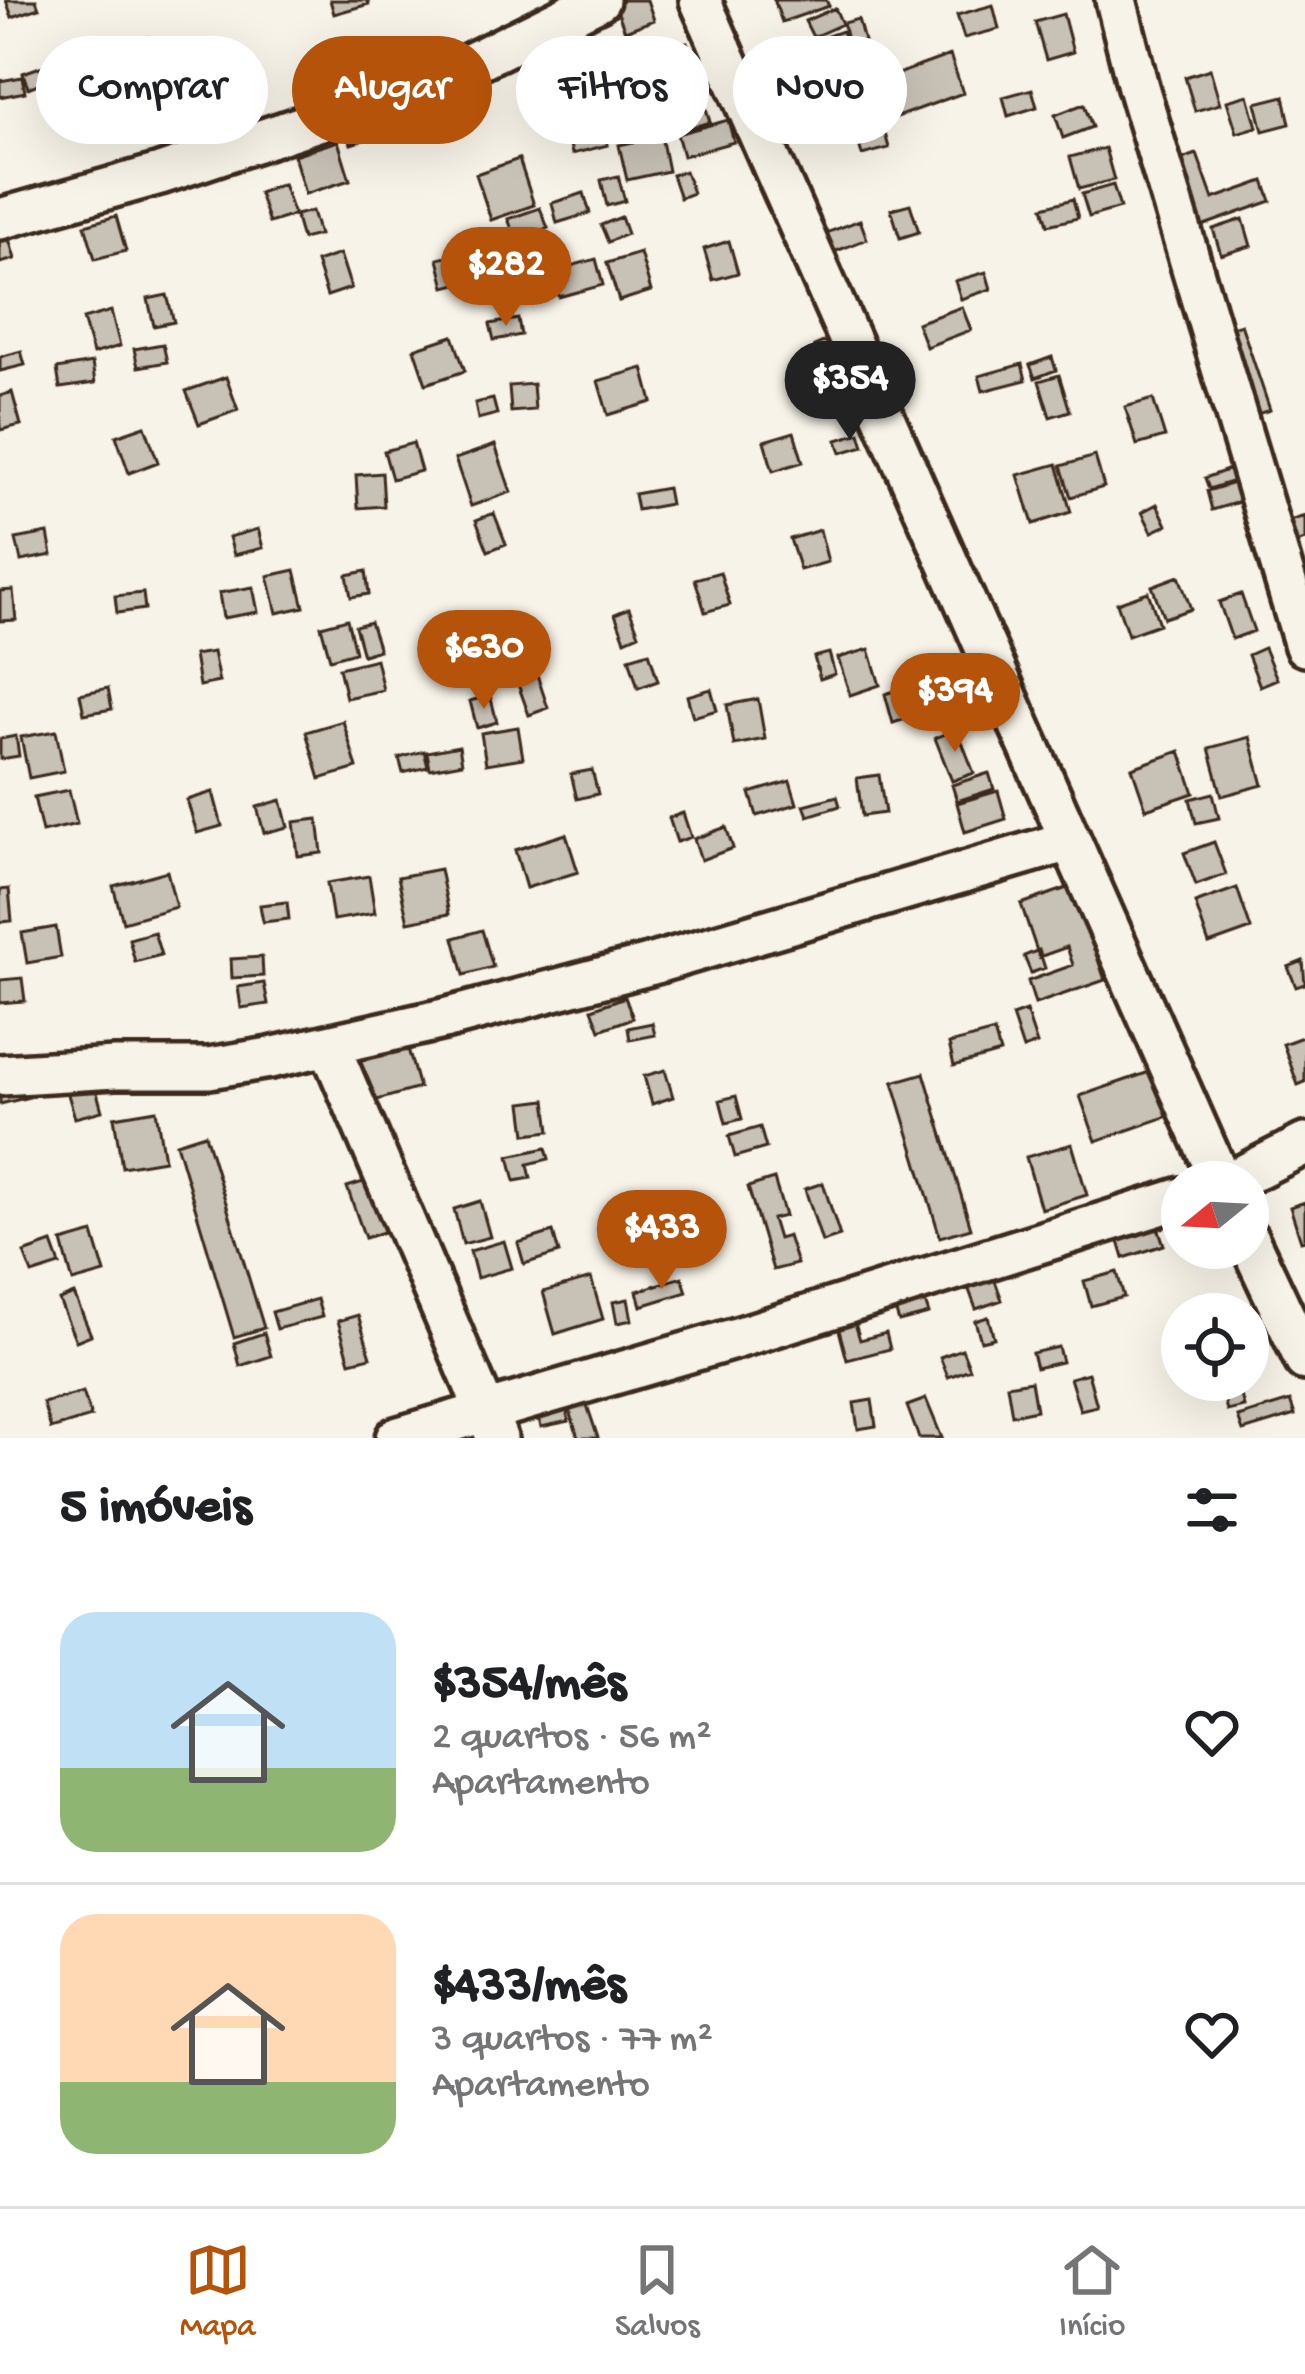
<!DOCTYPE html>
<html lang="pt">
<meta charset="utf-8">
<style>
body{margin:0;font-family:"Gochi Hand",sans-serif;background:#f6f6f6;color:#202124;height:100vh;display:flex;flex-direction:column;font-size:45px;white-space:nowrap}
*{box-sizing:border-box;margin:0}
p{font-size:39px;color:#757577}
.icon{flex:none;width:66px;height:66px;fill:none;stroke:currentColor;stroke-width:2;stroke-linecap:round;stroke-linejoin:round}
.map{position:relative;height:1438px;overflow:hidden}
.panel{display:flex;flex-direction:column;background:#fff;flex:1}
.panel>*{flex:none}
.banner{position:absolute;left:36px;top:36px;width:1233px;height:108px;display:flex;gap:24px}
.needle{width:78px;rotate:252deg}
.tools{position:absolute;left:1161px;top:1161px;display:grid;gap:24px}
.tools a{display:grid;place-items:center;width:108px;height:108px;border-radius:50%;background:#fff;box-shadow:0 12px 48px #0002;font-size:60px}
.price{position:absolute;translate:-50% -102px;padding:0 27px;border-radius:42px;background:#b45309;color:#fff;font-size:39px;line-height:78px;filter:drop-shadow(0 3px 6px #0008)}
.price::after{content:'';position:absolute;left:50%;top:72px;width:36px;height:27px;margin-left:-18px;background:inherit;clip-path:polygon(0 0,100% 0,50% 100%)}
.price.selected{background:#222;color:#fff}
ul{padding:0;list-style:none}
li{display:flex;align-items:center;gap:36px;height:300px;padding:0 60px}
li+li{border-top:3px solid #e0e0e0}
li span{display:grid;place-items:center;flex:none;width:336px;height:240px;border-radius:36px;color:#555}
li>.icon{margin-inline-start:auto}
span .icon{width:144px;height:144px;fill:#fffc;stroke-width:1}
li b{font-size:51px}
h2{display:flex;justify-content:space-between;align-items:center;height:144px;padding:0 60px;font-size:51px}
.chip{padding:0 42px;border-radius:54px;background:#fff;box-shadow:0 12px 48px #0002;font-size:42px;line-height:108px}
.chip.selected{background:#b45309;color:#fff}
.tab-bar{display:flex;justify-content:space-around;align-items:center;height:168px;border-top:3px solid #e0e0e0;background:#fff;font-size:33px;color:#757577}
.tab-bar a{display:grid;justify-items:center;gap:6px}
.tab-bar .selected{color:#b45309}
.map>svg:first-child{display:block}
.building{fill:#c8c1b6;stroke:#3b2a1e;stroke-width:3}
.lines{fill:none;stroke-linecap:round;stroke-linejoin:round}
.minor-casing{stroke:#3b2a1e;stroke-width:48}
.minor{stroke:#f7f3e8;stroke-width:39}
</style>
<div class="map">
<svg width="1305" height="1438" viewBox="0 0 1305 1438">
<rect width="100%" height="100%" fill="#f7f3e8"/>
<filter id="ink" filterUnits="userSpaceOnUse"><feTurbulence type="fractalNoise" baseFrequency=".00833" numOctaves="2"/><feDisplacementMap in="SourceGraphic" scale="24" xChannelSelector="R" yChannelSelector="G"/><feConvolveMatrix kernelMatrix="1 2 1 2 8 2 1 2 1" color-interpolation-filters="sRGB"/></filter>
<g filter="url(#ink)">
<path class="building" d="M6,0H36L39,8L12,17Z
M330,0H367L369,4L334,14Z
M613,0H647L654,20L625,31Z
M774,0H826L829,6L782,22Z
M993,5L999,29L964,38L957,15Z
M835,8L842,24L813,37L805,21Z
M1063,14L1073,52L1046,60L1035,22Z
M858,19L864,41L848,45L843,23Z
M842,31L858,76L835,85L819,39Z
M148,37L153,55L115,66L110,48Z
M687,42L693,60L639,79L633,61Z
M950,55L963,93L883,122L870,84Z
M79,57L88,85L61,93L52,66Z
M624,64L644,98L620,113L600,79Z
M43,66L48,80L28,88L23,73Z
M1210,69L1220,104L1195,111L1185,77Z
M22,77L25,92L0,97V81Z
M250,79L257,103L203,118L196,94Z
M469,82L480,110L464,116L453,88Z
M864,85L872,116L855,121L846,90Z
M1032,89L1037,107L1008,116L1003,97Z
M1248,95L1257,127L1237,133L1227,101Z
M1284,96L1290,124L1263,131L1256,103Z
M368,98L379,135L351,144L340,107Z
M703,98L710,122L662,136L655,111Z
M1084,104L1092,127L1063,138L1055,115Z
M573,108L579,127L564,132L558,113Z
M847,113L851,124L814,138L810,126Z
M881,118L889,148L862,155L854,126Z
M728,120L734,142L683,156L677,134Z
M604,131L608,145L572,154L569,140Z
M661,136L668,171L627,180L619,145Z
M338,141L350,180L305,194L294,155Z
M1105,148L1114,180L1079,189L1070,157Z
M1197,154L1213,199L1264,181L1271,201L1196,228L1173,162Z
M519,159L534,205L491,220L476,174Z
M685,171L693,193L680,198L672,175Z
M618,176L625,201L607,206L601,180Z
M283,184L294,215L269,223L259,193Z
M1113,185L1120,208L1089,217L1082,194Z
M584,193L590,213L557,223L552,203Z
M1073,199L1078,218L1048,225L1043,207Z
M910,204L919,232L900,238L891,209Z
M540,208L548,228L516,239L508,219Z
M312,211L319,235L302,239L295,215Z
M2,215L15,259L0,263V216Z
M116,216L126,251L95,259L85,225Z
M621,217L627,234L608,242L601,225Z
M1243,219L1251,246L1221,255L1213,229Z
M860,220L867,239L834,252L826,233Z
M729,241L738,273L713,280L704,249Z
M640,253L651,291L619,301L607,263Z
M340,254L351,288L327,296L316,262Z
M458,254L465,282L445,287L438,259Z
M596,259L603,285L559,297L552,271Z
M986,272L991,289L961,299L955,281Z
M167,295L174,322L154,326L148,299Z
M962,307L971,330L926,347L917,323Z
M111,311L120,346L93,354L83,319Z
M518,319L521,335L494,340L490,324Z
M1241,324L1270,410L1251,416L1222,330Z
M453,336L465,371L426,384L414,349Z
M828,340L833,354L819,360L814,346Z
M163,344L167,362L138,367L134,349Z
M21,351L25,365L0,371V357Z
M1052,357L1056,370L1035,378L1030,365Z
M837,358L845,381L829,387L821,364Z
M92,363L95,383L60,388L57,369Z
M1022,364L1026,380L983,391L979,376Z
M643,368L652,402L608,415L598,381Z
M1059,375L1070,411L1050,417L1039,381Z
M226,377L238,410L199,424L186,391Z
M533,384L535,410L511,412L509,386Z
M12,392L21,425L0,430V396Z
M493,399L497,414L478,419L475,403Z
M1153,399L1165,437L1137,445L1125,407Z
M145,426L158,462L129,473L116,436Z
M794,432L803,462L773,471L764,441Z
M860,433L864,446L841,453L837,440Z
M413,443L421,471L392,479L384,451Z
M495,445L511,492L471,506L455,459Z
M1095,456L1104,487L1071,497L1061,466Z
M1057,464L1071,512L1033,524L1018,475Z
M1230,469L1234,481L1209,489L1205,478Z
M382,473L384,506L358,508L356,475Z
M1244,480L1249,499L1212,510L1207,491Z
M667,488L670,504L637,510L634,494Z
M1157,504L1167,525L1152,532L1142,512Z
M494,513L506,544L488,551L476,520Z
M1305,516V540L1294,544L1286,522Z
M258,529L263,548L234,555L229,537Z
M820,530L828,562L800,570L790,539Z
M48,533L52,555L21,561L16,539Z
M295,570L304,607L277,613L268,576Z
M366,571L369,594L351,597L347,575Z
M720,572L730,605L705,612L695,579Z
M1179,576L1191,609L1164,618L1152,586Z
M253,587L258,612L223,618L219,593Z
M13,590L16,620L0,621V591Z
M1148,592L1159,624L1128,635L1117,603Z
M143,593L145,609L117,613L115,596Z
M1241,594L1254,631L1232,639L1219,602Z
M629,608L639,634L625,640L615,614Z
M347,619L355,652L330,659L321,626Z
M370,622L379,650L363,655L355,626Z
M1264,648L1277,679L1260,686L1248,655Z
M869,649L880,685L850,695L838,658Z
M441,651L444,671L426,673L423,654Z
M213,652L219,682L199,686L194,655Z
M649,652L658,681L638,688L629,658Z
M829,653L835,674L820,679L814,657Z
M376,659L383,690L346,698L339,668Z
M536,672L548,708L529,715L516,679Z
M108,688L112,709L84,714L80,694Z
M711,689L717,710L693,717L687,696Z
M901,689L909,718L893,723L885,694Z
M490,695L497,722L477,728L470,701Z
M758,699L765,739L734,745L727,705Z
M343,721L357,768L320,779L306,732Z
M518,727L523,758L486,764L481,733Z
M957,729L974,773L952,781L935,738Z
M56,731L64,771L29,778L21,737Z
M16,736L19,756L0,759V739Z
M1250,737L1263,785L1222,796L1209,748Z
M459,746L462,763L430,769L427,752Z
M424,751L428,767L403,773L399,758Z
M1180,751L1194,793L1146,809L1132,768Z
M592,770L598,794L577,799L571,774Z
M989,773L994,789L957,801L952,785Z
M879,775L885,813L862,816L857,778Z
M790,781L797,804L757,816L750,793Z
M69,790L77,824L42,832L34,797Z
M998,791L1006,819L965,832L957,803Z
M213,792L222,826L197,833L187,800Z
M1213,793L1219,818L1196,823L1190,799Z
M837,796L840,806L808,816L804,805Z
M281,800L288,827L264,833L257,807Z
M683,813L691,837L677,842L669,818Z
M318,819L322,853L298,856L294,822Z
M726,827L733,848L701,860L694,839Z
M566,834L578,872L526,888L515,850Z
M1214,842L1226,874L1196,885L1184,853Z
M440,869L449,914L408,922L398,877Z
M167,871L176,907L123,922L113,886Z
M369,876L375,913L333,920L327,883Z
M1073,886L1105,980L1035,1004L1028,981L1073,965L1067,947L1039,957L1021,904Z
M1237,888L1251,929L1209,944L1195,903Z
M9,889L12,921L0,922V890Z
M287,902L289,919L263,922L260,905Z
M56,927L61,957L27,963L22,933Z
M482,930L493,967L464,975L454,938Z
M154,932L161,955L135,962L129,939Z
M1039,950L1045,968L1031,973L1024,956Z
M262,957L263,976L232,978L231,959Z
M1303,961L1305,984L1296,987L1288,967Z
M22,978L25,1001L0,1003V980Z
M264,983L268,1004L241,1008L238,987Z
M625,997L633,1018L600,1030L592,1009Z
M1026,1011L1037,1044L1023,1049L1012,1016Z
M652,1023L655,1035L630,1040L628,1028Z
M994,1032L1000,1053L954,1066L949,1044Z
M1305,1036V1082L1298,1085L1283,1044Z
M405,1038L419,1088L367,1103L352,1053Z
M1161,1068L1177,1113L1096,1141L1080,1096Z
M665,1070L673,1097L652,1104L644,1076Z
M924,1073L971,1228L940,1237L893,1082Z
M92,1074L102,1111L75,1118L64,1081Z
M26,1081L30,1097L0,1104V1088Z
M736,1096L742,1119L726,1123L720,1100Z
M546,1100L550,1131L526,1134L522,1103Z
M156,1110L164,1160L122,1167L114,1117Z
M760,1127L766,1148L735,1157L729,1136Z
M205,1134L264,1328L234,1337L176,1143Z
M1072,1144L1087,1195L1041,1209L1026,1157Z
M546,1148L549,1159L528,1164L531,1178L515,1181L509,1156Z
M379,1177L396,1228L365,1238L347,1187Z
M774,1179L785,1216L772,1219L778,1239L788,1236L797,1264L773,1270L748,1187Z
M823,1183L840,1236L822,1242L805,1189Z
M480,1201L490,1237L463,1244L454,1209Z
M1305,1202V1240L1301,1241L1290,1207Z
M1154,1215L1164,1245L1124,1258L1115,1228Z
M553,1232L559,1253L524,1264L518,1243Z
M93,1233L105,1273L73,1282L62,1242Z
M504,1241L512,1268L477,1278L470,1251Z
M52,1243L60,1265L32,1274L24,1253Z
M990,1267L1002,1300L976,1309L964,1276Z
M1117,1272L1124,1297L1091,1306L1084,1281Z
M682,1277L687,1292L641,1306L637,1291Z
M917,1277L929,1314L899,1322L888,1286Z
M591,1278L603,1319L555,1334L543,1292Z
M74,1294L91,1335L76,1341L59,1300Z
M317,1299L322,1317L277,1329L272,1312Z
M628,1299L632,1320L617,1323L613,1302Z
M851,1310L860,1340L886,1333L890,1349L847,1360L835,1315Z
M358,1315L371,1357L350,1362L338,1321Z
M988,1317L994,1338L981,1341L975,1321Z
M264,1333L271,1356L240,1366L234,1343Z
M1058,1347L1062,1362L1036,1368L1032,1353Z
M962,1349L970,1369L948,1377L940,1357Z
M1182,1352V1372L1174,1376L1166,1361Z
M1088,1373L1097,1406L1080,1410L1070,1378Z
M1031,1381L1036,1410L1012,1415L1007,1385Z
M1240,1391L1244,1407L1227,1411L1223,1394Z
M83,1392L91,1417L51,1429L43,1403Z
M926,1399L942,1438H919L907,1406Z
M872,1400L876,1426L858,1429L854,1403Z
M1290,1401L1295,1415L1243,1431L1238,1417Z
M586,1402L598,1438H578L569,1407Z
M566,1406L569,1421L541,1427L537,1412Z"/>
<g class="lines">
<defs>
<path id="minor" d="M700,0L1221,1182
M1116,0L1138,87L1305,646
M0,219L160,174L431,83L599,0
M329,1045L497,1438
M0,1075L115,1068H209L270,1058L444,1019L649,965L1069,841
M1230,1182L1305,1144
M1248,1239L1305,1360
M396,1438L737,1338L1182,1198"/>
</defs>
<use href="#minor" class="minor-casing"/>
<use href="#minor" class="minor"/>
</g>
</g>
</svg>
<div class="tools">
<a><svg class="needle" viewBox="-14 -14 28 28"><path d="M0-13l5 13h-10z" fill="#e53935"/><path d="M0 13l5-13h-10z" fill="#757577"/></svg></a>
<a><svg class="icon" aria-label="locate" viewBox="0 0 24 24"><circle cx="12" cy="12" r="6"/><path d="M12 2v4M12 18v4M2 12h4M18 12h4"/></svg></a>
</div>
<b class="price" style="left:506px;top:329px">$282</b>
<b class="price selected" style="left:850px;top:443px">$354</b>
<b class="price" style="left:484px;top:712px">$630</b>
<b class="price" style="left:955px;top:755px">$394</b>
<b class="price" style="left:662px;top:1292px">$433</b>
<div class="banner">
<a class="chip">Comprar</a>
<a class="chip selected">Alugar</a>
<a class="chip">Filtros</a>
<a class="chip">Novo</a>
</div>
</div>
<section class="panel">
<h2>5 imóveis<svg class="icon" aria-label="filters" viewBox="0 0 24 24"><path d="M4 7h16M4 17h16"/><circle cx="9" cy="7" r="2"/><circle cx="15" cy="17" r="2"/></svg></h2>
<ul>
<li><span style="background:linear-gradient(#bfe0f5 65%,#8fb573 0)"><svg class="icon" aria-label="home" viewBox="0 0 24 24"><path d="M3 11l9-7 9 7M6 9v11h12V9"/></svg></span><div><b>$354/mês</b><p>2 quartos · 56 m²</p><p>Apartamento</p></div><svg class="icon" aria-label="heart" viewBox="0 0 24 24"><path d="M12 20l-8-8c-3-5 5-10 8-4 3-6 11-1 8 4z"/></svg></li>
<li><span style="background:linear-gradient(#ffd9b3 70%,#8fb573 0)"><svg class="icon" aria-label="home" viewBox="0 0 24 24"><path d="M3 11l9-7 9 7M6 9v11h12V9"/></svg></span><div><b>$433/mês</b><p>3 quartos · 77 m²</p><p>Apartamento</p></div><svg class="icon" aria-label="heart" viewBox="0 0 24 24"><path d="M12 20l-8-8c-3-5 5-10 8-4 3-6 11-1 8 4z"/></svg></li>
</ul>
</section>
<nav class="tab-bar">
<a class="selected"><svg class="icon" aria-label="map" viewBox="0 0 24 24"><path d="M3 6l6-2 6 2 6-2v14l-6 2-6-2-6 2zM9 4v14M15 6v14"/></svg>Mapa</a>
<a><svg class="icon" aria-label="saved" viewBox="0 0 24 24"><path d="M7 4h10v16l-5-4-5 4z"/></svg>Salvos</a>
<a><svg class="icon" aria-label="home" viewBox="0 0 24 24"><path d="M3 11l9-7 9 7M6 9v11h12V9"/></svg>Início</a>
</nav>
